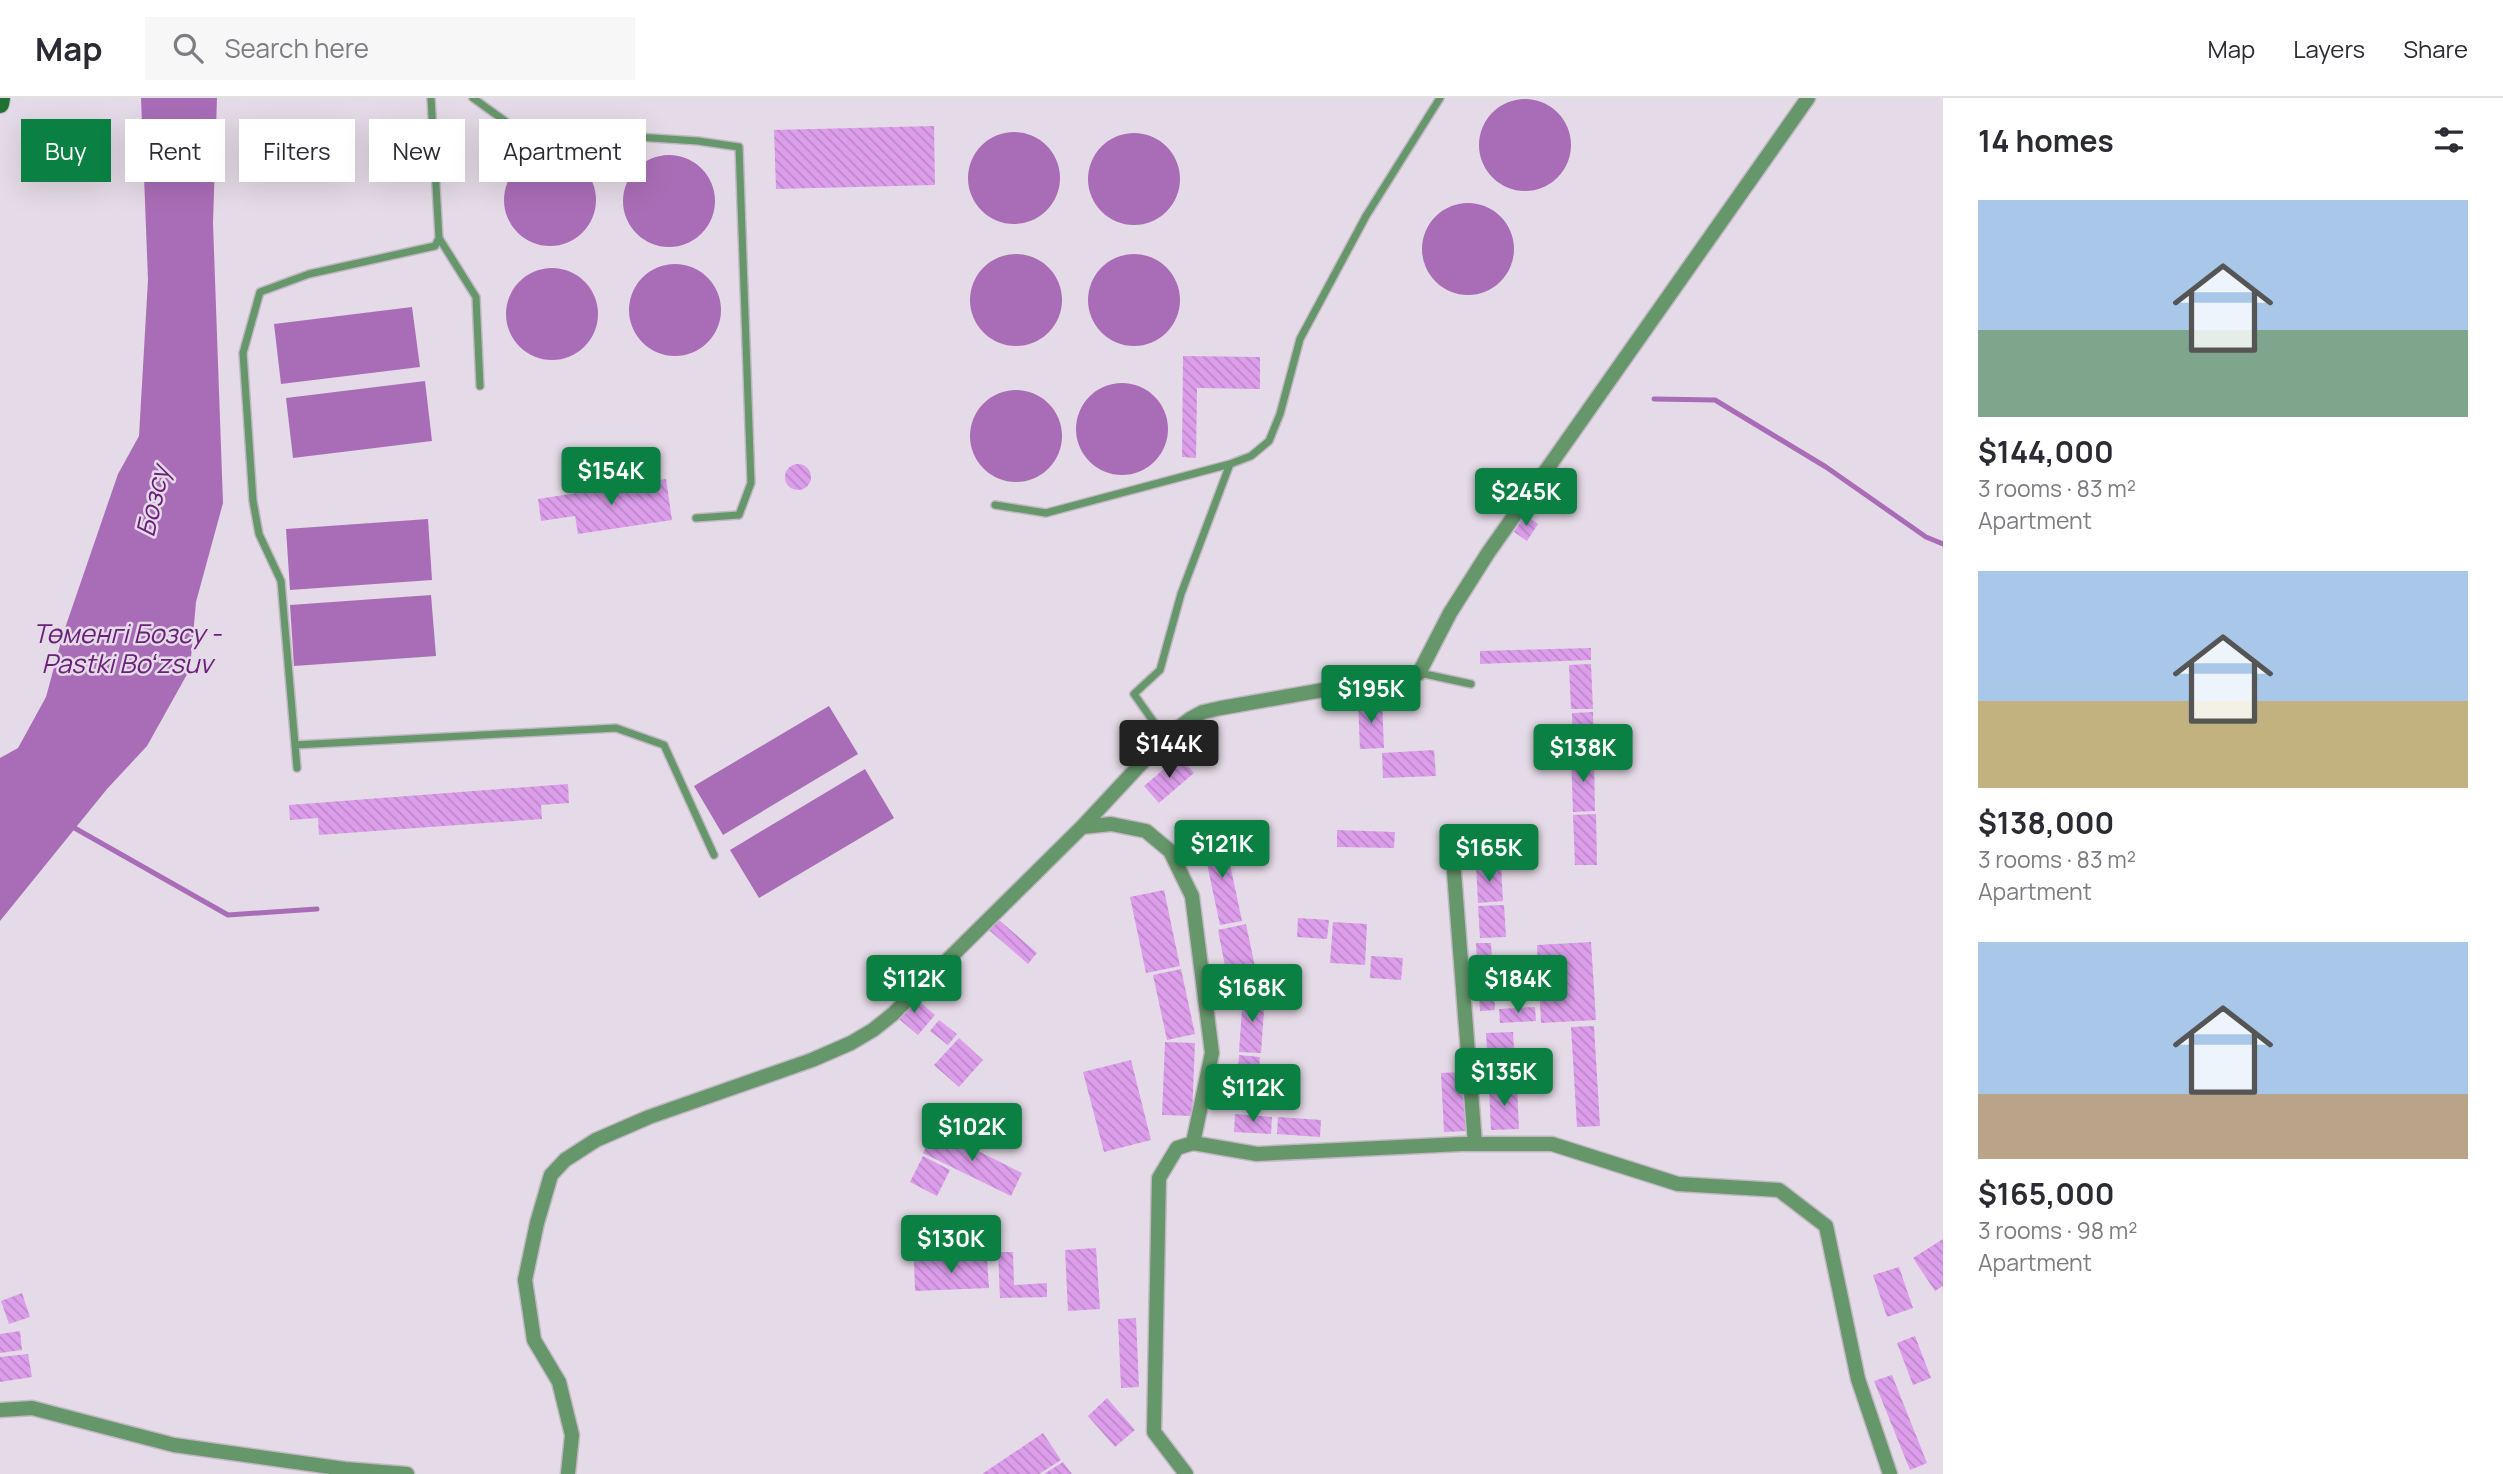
<!DOCTYPE html>
<meta charset="utf-8">
<style>
body{margin:0;font-family:Manrope,sans-serif;background:#f7f7f7;color:#2b2b33;height:100vh;display:flex;flex-direction:column;font-size:26px;white-space:nowrap}
*{box-sizing:border-box;margin:0}
p{font-size:23px;color:#7c7c81}
.icon{flex:none;width:38px;height:38px;fill:none;stroke:currentColor;stroke-width:2;stroke-linecap:round;stroke-linejoin:round}
.map{position:relative;flex:1;overflow:hidden}
.panel{display:flex;flex-direction:column;background:#fff;width:560px}
.panel>*{flex:none}
.banner{position:absolute;left:21px;top:21px;width:665px;height:63px;display:flex;gap:14px}
.price{position:absolute;translate:-50% -60px;padding:0 16px;border-radius:7px;background:#0b8043;color:#fff;font-size:23px;line-height:46px;filter:drop-shadow(0 2px 4px #0008)}
.price::after{content:'';position:absolute;left:50%;top:42px;width:21px;height:16px;margin-left:-10px;background:inherit;clip-path:polygon(0 0,100% 0,50% 100%)}
.price.selected{background:#222;color:#fff}
ul{padding:0;list-style:none}
li{display:grid;align-content:center;gap:14px;height:371px;padding:0 35px}
li span{display:grid;place-items:center;height:217px;border-radius:0px;color:#555}
li>.icon{margin-inline-start:auto}
span .icon{width:126px;height:126px;fill:#fffc;stroke-width:1}
li b{font-size:30px}
h2{display:flex;justify-content:space-between;align-items:center;height:84px;padding:0 35px;font-size:30px}
.chip{padding:0 24px;border-radius:0px;background:#fff;box-shadow:0 7px 28px #0002;font-size:24px;line-height:63px}
.chip.selected{background:#0b8043;color:#fff}
header{display:flex;align-items:center;gap:42px;box-sizing:border-box;height:98px;padding:0 35px;background:#fff;border-bottom:2px solid #e1e1e2}
header strong{font-size:33px}
nav{display:flex;gap:38px;margin-inline-start:auto;font-size:24px}
.search{width:490px;height:63px;background:#f7f7f7;display:flex;align-items:center;gap:18px;box-sizing:border-box;padding:0 24px;border-radius:0px;color:#7c7c81;font-size:26px}
main{display:flex;flex:1;min-height:0}
.map>svg:first-child{display:block}
.water{fill:#a96db7}
.lines{fill:none;stroke-linecap:round;stroke-linejoin:round}
.stream{stroke:#a96db7;stroke-width:5}
.building{fill:url(#building-back-hatch)}
.lane-casing{stroke:#c2b8c4;stroke-width:10}
.street-casing{stroke:#c2b8c4;stroke-width:17}
.secondary-casing{stroke:#c2b8c4;stroke-width:20}
.lane{stroke:#66976b;stroke-width:7}
.street{stroke:#66976b;stroke-width:14}
.secondary{stroke:#1f7232;stroke-width:18}
.labels{text-anchor:middle;dominant-baseline:central;stroke-width:5;stroke-linejoin:round;paint-order:stroke}
.water-label{font-size:26px;font-style:italic;fill:#6a207b;stroke:#e5dae7}
</style>
<header>
<strong>Map</strong>
<div class="search"><svg class="icon" aria-label="search" viewBox="0 0 24 24"><circle cx="10" cy="10" r="6"/><path d="M15 15l6 6"/></svg>Search here</div>
<nav><a>Map</a><a>Layers</a><a>Share</a></nav>
</header>
<main>
<div class="map">
<svg width="1943" height="1376" viewBox="0 0 1943 1376">
<defs>
<pattern id="building-back-hatch" width="6" height="6" patternUnits="userSpaceOnUse" patternTransform="scale(1.75)"><rect width="6" height="6" fill="#dc9deb"/><path d="M-1 5l2 2M0 0l6 6M5-1l2 2" fill="none" stroke="#bc87c9"/></pattern>
</defs>
<rect width="100%" height="100%" fill="#e5dae7"/>
<path class="water" d="M141,0H217L213,125L223,405L196,504L190,571L147,648L107,691L0,823V660L18,650L46,599L63,536L118,376L139,338L148,182Z
M1479 47a46 46 0 1 1 92 0a46 46 0 1 1-92 0Z
M968 80a46 46 0 1 1 92 0a46 46 0 1 1-92 0Z
M1088 81a46 46 0 1 1 92 0a46 46 0 1 1-92 0Z
M504 102a46 46 0 1 1 92 0a46 46 0 1 1-92 0Z
M623 103a46 46 0 1 1 92 0a46 46 0 1 1-92 0Z
M1422 151a46 46 0 1 1 92 0a46 46 0 1 1-92 0Z
M1088 202a46 46 0 1 1 92 0a46 46 0 1 1-92 0Z
M970 202a46 46 0 1 1 92 0a46 46 0 1 1-92 0Z
M629 212a46 46 0 1 1 92 0a46 46 0 1 1-92 0Z
M506 216a46 46 0 1 1 92 0a46 46 0 1 1-92 0Z
M412,209L420,269L281,286L274,226Z
M425,283L432,343L293,360L286,300Z
M1076 331a46 46 0 1 1 92 0a46 46 0 1 1-92 0Z
M970 338a46 46 0 1 1 92 0a46 46 0 1 1-92 0Z
M428,421L432,482L290,492L286,431Z
M431,497L436,558L294,568L290,507Z
M829,608L858,656L723,737L694,688Z
M865,671L894,720L759,800L730,752Z"/>
<g class="lines">
<path class="stream" d="M1654,301L1715,302L1826,369L1926,439L1943,446
M71,728L228,817L317,811"/>
</g>
<path class="building" d="M934,28L935,87L776,91L774,32Z
M1183,258L1260,259V291L1197,290L1196,360L1182,359Z
M785 379a13 13 0 1 1 26 0a13 13 0 1 1-26 0Z
M666,381L672,422L578,436L575,418L541,423L538,401Z
M1525,417L1538,426L1527,443L1514,434Z
M1591,550V562L1480,566V553Z
M1591,566L1593,611H1571L1569,567Z
M1382,603L1384,650L1360,651L1358,604Z
M1593,614L1594,655L1573,656L1572,615Z
M1434,652L1436,678L1383,680L1382,655Z
M1179,658L1194,675L1159,705L1144,688Z
M1571,659H1594L1595,713L1573,714Z
M568,686L569,705L541,707L542,721L319,737L318,720L290,722L289,707Z
M1596,716L1597,767H1575L1573,717Z
M1337,732L1395,734L1394,750L1337,749Z
M1224,738L1242,823L1220,827L1202,742Z
M1501,767L1503,803L1478,805L1476,768Z
M1164,792L1180,868L1146,875L1130,799Z
M1504,807L1506,839L1480,840L1478,808Z
M992,816L1037,855L1028,866L983,827Z
M1298,820L1329,822L1327,841L1297,839Z
M1333,824L1367,826L1365,867L1330,865Z
M1246,826L1259,888L1230,894L1218,832Z
M1591,844L1596,922L1541,925L1537,847Z
M1476,845H1491L1495,912L1480,913Z
M1371,858L1403,860L1401,882L1370,880Z
M1181,871L1195,936L1167,942L1153,877Z
M910,896L935,917L918,937L893,916Z
M1243,897L1265,898L1261,955L1239,954Z
M1535,909L1536,923L1500,925L1499,911Z
M939,922L957,936L948,947L930,933Z
M1594,928L1600,1028L1577,1029L1571,929Z
M1513,934L1516,985L1489,987L1486,935Z
M959,940L983,962L959,989L934,967Z
M1165,944L1195,945L1192,1018L1162,1017Z
M1239,957L1260,959L1256,1013L1236,1011Z
M1131,962L1151,1042L1104,1054L1083,974Z
M1463,974L1466,1033L1444,1034L1441,975Z
M1517,989L1519,1031L1491,1032L1489,990Z
M1235,1016L1272,1019L1271,1036L1234,1034Z
M1278,1019L1321,1022L1320,1039L1277,1036Z
M934,1031L1022,1075L1011,1098L923,1055Z
M923,1058L950,1072L937,1098L910,1084Z
M1943,1141V1188L1935,1193L1913,1160Z
M1096,1150L1100,1211L1068,1213L1065,1152Z
M998,1154H1013L1014,1187L1047,1185V1199L1000,1200Z
M987,1160L989,1190L915,1193L914,1163Z
M1899,1169L1913,1210L1887,1219L1873,1177Z
M22,1195L30,1219L9,1226L1,1203Z
M1136,1220L1139,1289L1121,1290L1118,1221Z
M20,1233L22,1252L0,1255V1236Z
M1915,1238L1931,1280L1913,1287L1897,1245Z
M28,1256L32,1279L0,1284V1259Z
M1892,1277L1927,1365L1910,1372L1874,1283Z
M1107,1300L1135,1332L1115,1349L1088,1318Z
M1043,1335L1061,1362L1039,1376H982Z
M1063,1364L1072,1376H1044Z"/>
<g class="lines">
<defs>
<path id="lane" d="M431,0L439,140L476,199L480,288
M473,0L516,31L698,43L739,49L751,385L739,417L696,420
M995,407L1046,415L1230,366L1251,358L1269,343L1280,316L1300,241L1366,118L1440,0
M1420,575L1471,586
M1165,640L1134,596L1160,572L1181,496L1230,366
M295,647L616,630L664,647L714,757
M297,670L281,483L259,436L253,403L243,255L260,194L309,176L435,148L439,140"/>
<path id="street" d="M1082,729L1111,726L1146,733L1170,753L1192,798L1212,955L1193,1045
M1454,774L1475,1046
M0,1312L32,1310L174,1347L345,1371L407,1376
M568,1376L572,1337L559,1284L534,1242L525,1182L537,1125L551,1077L565,1062L596,1042L649,1019L812,962L851,945L873,932L893,916L1082,729L1165,640L1190,621L1203,614L1221,610L1419,575L1450,515L1488,455L1808,0
M1186,1376L1154,1334L1159,1080L1177,1050L1193,1045L1257,1056L1462,1046H1552L1678,1086L1779,1092L1826,1128L1858,1281L1890,1376"/>
<path id="secondary" d="M0,6L1,0"/>
</defs>
<use href="#lane" class="lane-casing"/>
<use href="#street" class="street-casing"/>
<use href="#secondary" class="secondary-casing"/>
<use href="#lane" class="lane"/>
<use href="#street" class="street"/>
<use href="#secondary" class="secondary"/>
</g>
<g class="labels">
<g class="water-label">
<text transform="translate(152 403) rotate(-77)">Бозсу</text>
<text x="127" y="535">Төменгі Бозсу -<tspan x="127" dy="30">Pastki Boʻzsuv</tspan></text>
</g>
</g>
</svg>
<b class="price" style="left:611px;top:409px">$154K</b>
<b class="price" style="left:1526px;top:430px">$245K</b>
<b class="price" style="left:1371px;top:627px">$195K</b>
<b class="price selected" style="left:1169px;top:682px">$144K</b>
<b class="price" style="left:1583px;top:686px">$138K</b>
<b class="price" style="left:1222px;top:782px">$121K</b>
<b class="price" style="left:1489px;top:786px">$165K</b>
<b class="price" style="left:914px;top:917px">$112K</b>
<b class="price" style="left:1518px;top:917px">$184K</b>
<b class="price" style="left:1252px;top:926px">$168K</b>
<b class="price" style="left:1504px;top:1010px">$135K</b>
<b class="price" style="left:1253px;top:1026px">$112K</b>
<b class="price" style="left:972px;top:1065px">$102K</b>
<b class="price" style="left:951px;top:1177px">$130K</b>
<div class="banner">
<a class="chip selected">Buy</a>
<a class="chip">Rent</a>
<a class="chip">Filters</a>
<a class="chip">New</a>
<a class="chip">Apartment</a>
</div>
</div>
<section class="panel">
<h2>14 homes<svg class="icon" aria-label="filters" viewBox="0 0 24 24"><path d="M4 7h16M4 17h16"/><circle cx="9" cy="7" r="2"/><circle cx="15" cy="17" r="2"/></svg></h2>
<ul>
<li><span style="background:linear-gradient(#a9c7e8 60%,#7fa58c 0)"><svg class="icon" aria-label="home" viewBox="0 0 24 24"><path d="M3 11l9-7 9 7M6 9v11h12V9"/></svg></span><div><b>$144,000</b><p>3 rooms · 83 m²</p><p>Apartment</p></div></li>
<li><span style="background:linear-gradient(#a9c7e8 60%,#c2b280 0)"><svg class="icon" aria-label="home" viewBox="0 0 24 24"><path d="M3 11l9-7 9 7M6 9v11h12V9"/></svg></span><div><b>$138,000</b><p>3 rooms · 83 m²</p><p>Apartment</p></div></li>
<li><span style="background:linear-gradient(#a9c7e8 70%,#b9a48a 0)"><svg class="icon" aria-label="home" viewBox="0 0 24 24"><path d="M3 11l9-7 9 7M6 9v11h12V9"/></svg></span><div><b>$165,000</b><p>3 rooms · 98 m²</p><p>Apartment</p></div></li>
</ul>
</section>
</main>
